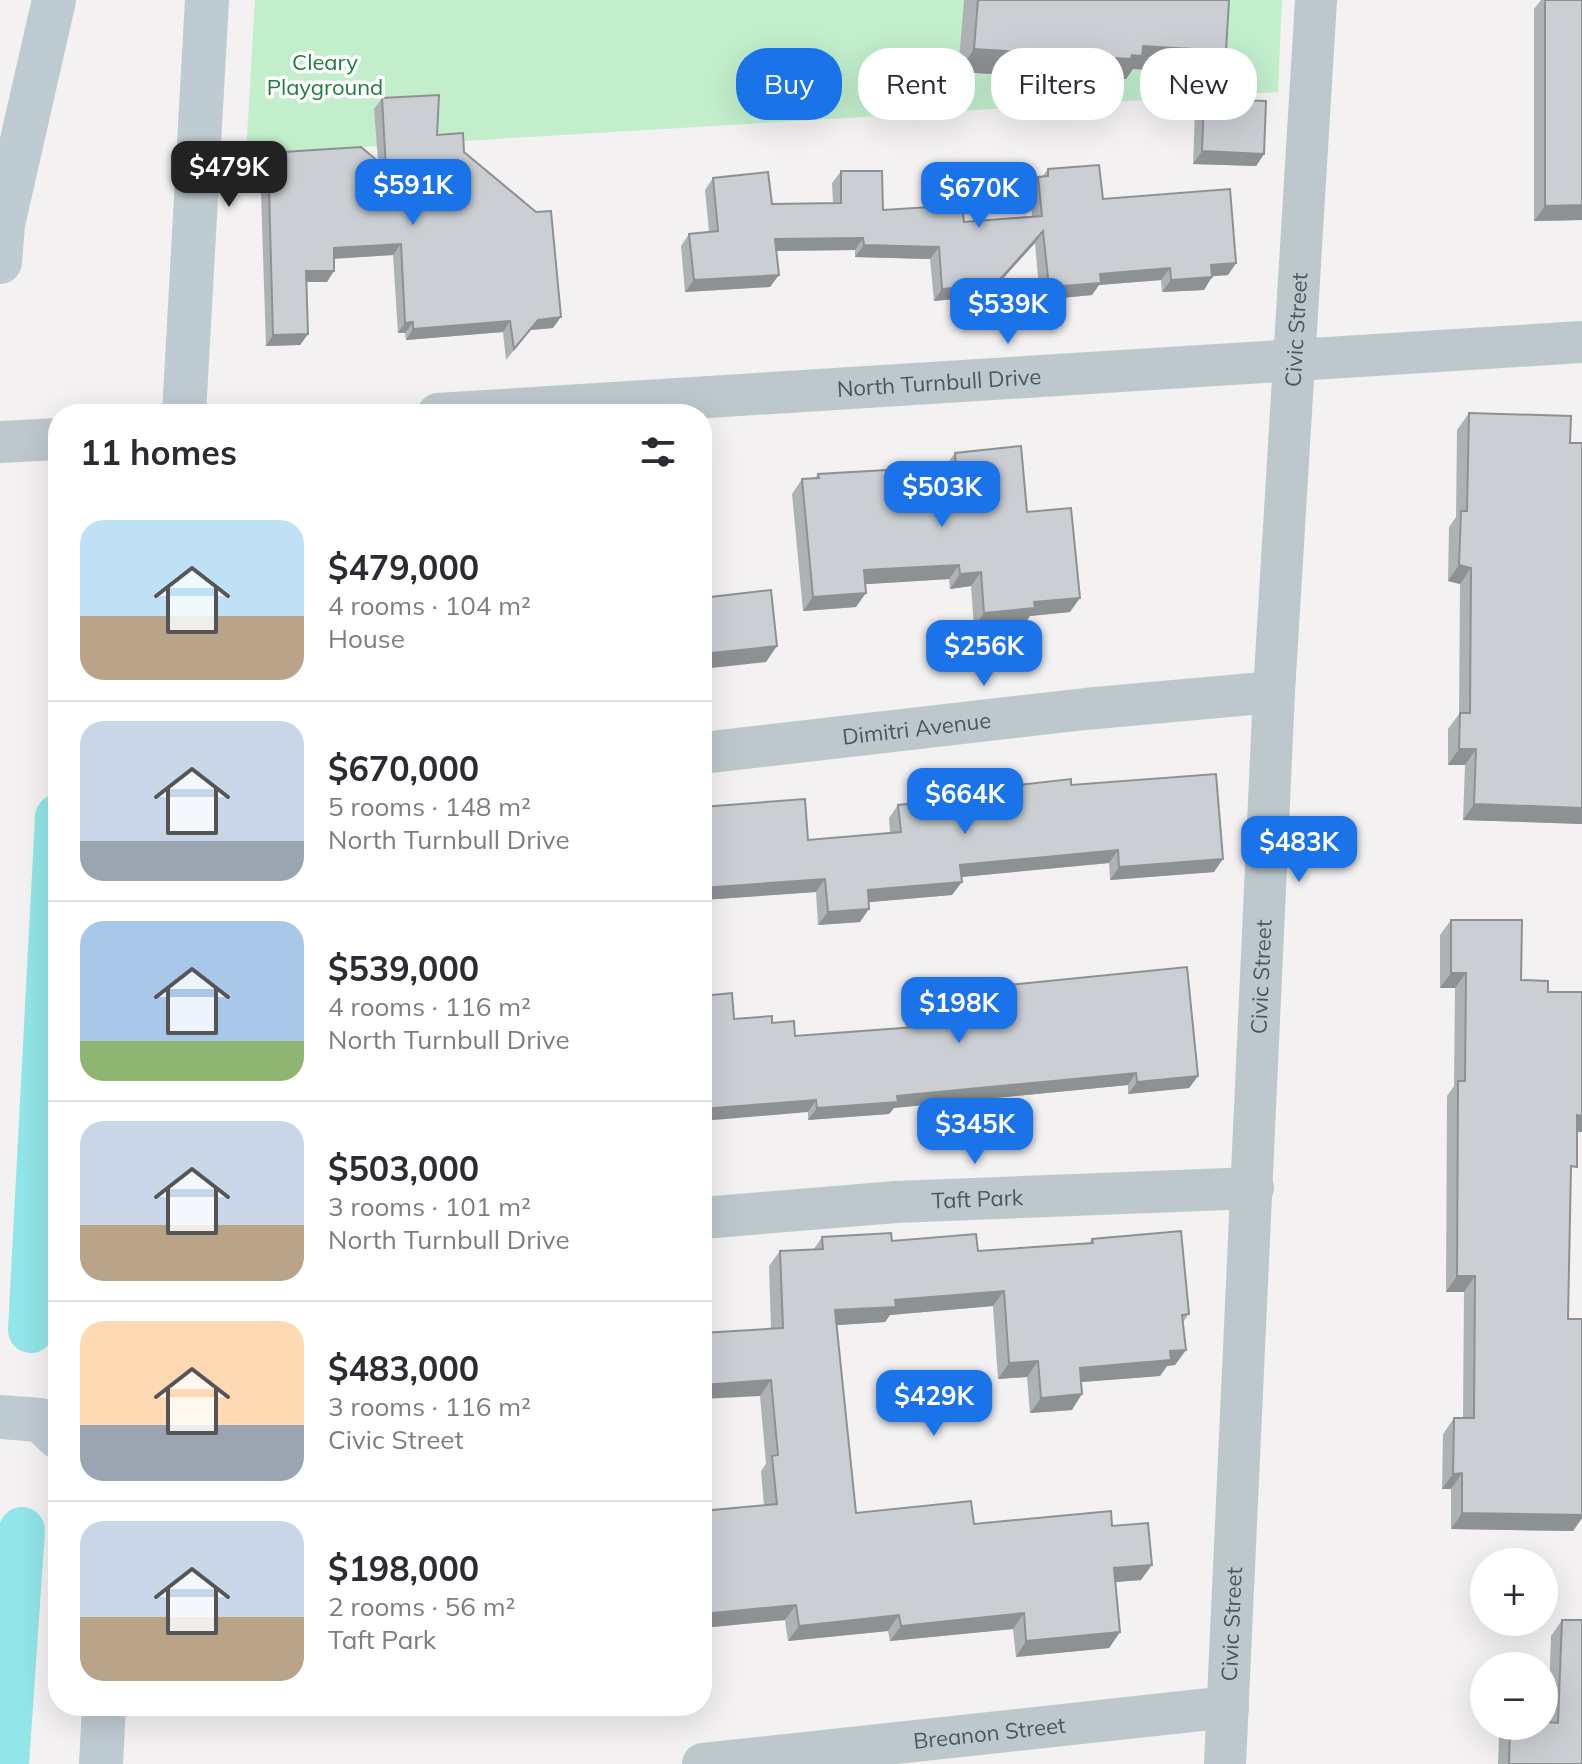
<!DOCTYPE html>
<meta charset="utf-8">
<style>
body{margin:0;font-family:Mulish,sans-serif;background:#f7f7f7;color:#2b2b33;height:100vh;display:flex;flex-direction:column;font-size:30px;white-space:nowrap}
*{box-sizing:border-box;margin:0}
p{font-size:26px;color:#7c7c81}
.icon{flex:none;width:44px;height:44px;fill:none;stroke:currentColor;stroke-width:2;stroke-linecap:round;stroke-linejoin:round}
.map{position:relative;flex:1;overflow:hidden}
.drawer{position:absolute;left:48px;top:404px;width:664px;height:1312px;display:flex;flex-direction:column;background:#fff;border-radius:32px;box-shadow:0 8px 32px #0002}
.drawer>*{flex:none}
.top-card{position:absolute;left:736px;top:48px;width:726px;height:72px;display:flex;gap:16px}
.controls{position:absolute;left:1470px;top:1548px;display:grid;gap:16px}
.controls a{display:grid;place-items:center;width:88px;height:88px;border-radius:50%;background:#fff;box-shadow:0 8px 32px #0002;font-size:40px}
.price{position:absolute;translate:-50% -68px;padding:0 18px;border-radius:16px;background:#1a73e8;color:#fff;font-size:26px;line-height:52px;filter:drop-shadow(0 2px 4px #0008)}
.price::after{content:'';position:absolute;left:50%;top:48px;width:24px;height:18px;margin-left:-12px;background:inherit;clip-path:polygon(0 0,100% 0,50% 100%)}
.price.on{background:#222;color:#fff}
ul{padding:0;list-style:none}
li{display:flex;align-items:center;gap:24px;height:200px;padding:0 32px}
li+li{border-top:2px solid #e1e1e2}
li span{display:grid;place-items:center;flex:none;width:224px;height:160px;border-radius:24px;color:#555}
li>.icon{margin-inline-start:auto}
span .icon{width:96px;height:96px;fill:#fffc;stroke-width:1}
li b{font-size:34px}
h2{display:flex;justify-content:space-between;align-items:center;height:96px;padding:0 32px;font-size:34px}
.pill{padding:0 28px;border-radius:32px;background:#fff;box-shadow:0 8px 32px #0002;font-size:28px;line-height:72px}
.pill.on{background:#1a73e8;color:#fff}
.map>svg:first-child{display:block}
.green{fill:#c2eecc}
.lines{fill:none;stroke-linecap:round;stroke-linejoin:round}
.canal{stroke:#92e5e8;stroke-width:46}
.minor{stroke:#bdc8cd;stroke-width:42}
.secondary{stroke:#becbd1;stroke-width:44}
.wall{fill:#afb2b5}
.shaded-wall{fill:#8e9194}
.building{fill:#cbcfd3;stroke:#8e9194;stroke-width:2}
.labels{text-anchor:middle;dominant-baseline:central;stroke-width:7;stroke-linejoin:round;paint-order:stroke}
.park-label{font-size:22px;fill:#1c7d3c;stroke:#fff}
.street-label{font-size:22px;fill:#4a585e;stroke:#fff}
</style>
<div class="map">
<svg width="1582" height="1764" viewBox="0 0 1582 1764">
<rect width="100%" height="100%" fill="#f3f1f1"/>
<path class="green" d="M255,0H1282L1278,92L246,154Z"/>
<g class="lines">
<path class="canal" d="M31,1330L58,817
M6,1764L22,1530"/>
<g class="minor">
<path id="s1" d="M438,414L1582,342"/>
<path d="M0,442L58,439"/>
<path id="s2" d="M702,753L1085,709L1274,692"/>
<path id="s3" d="M702,1218L896,1202L1253,1188"/>
<path id="s4" d="M703,1764L1228,1707"/>
<path id="s5" d="M1225,1764L1274,692L1316,0"/>
</g>
<path class="secondary" d="M0,262L3,224L54,0
M184,414L207,0
M0,1417L40,1420L58,1437
M101,1764L104,1706"/>
</g>
<path class="wall" d="M964,0H1229L1226,51L1210,73L1133,69L1126,79L1117,78L1115,81L958,72Z
M1541,0H1582V220L1534,221V9Z
M382,98L437,135L464,152L553,328L530,330L506,360L503,332L406,340L405,333H398L393,255L334,259L327,282H307L308,334L300,345L266,346L260,164L268,153L378,160L374,109Z
M1204,99L1264,154L1256,166L1193,164L1195,111Z
M1048,169L1103,199L1236,263L1228,275L1212,276L1204,290L1162,292L1161,280L1099,285L1092,295L1040,300L1035,243L987,296L934,301L930,259L855,257V250L776,251L770,287L685,292L681,246L689,234L709,232L705,190L713,178L772,204L833,203L832,183L841,171L883,210L964,222L1032,216L1029,189L1038,177H1042Z
M1469,413L1570,443L1582,824L1463,820L1465,765H1448V729L1459,714L1460,584L1448,581L1449,527L1456,517L1457,430Z
M955,453L1070,612L1030,616L1025,623L974,627L971,586L950,589L949,579L865,584L856,607L803,611L792,494L802,479L815,478L818,474L945,467Z
M1071,785L1214,872L1110,880L1109,863L961,877L952,895L869,902L860,922L818,925L816,892L702,900V807L808,840L890,833L889,818L898,805L986,795L992,788Z
M1451,920L1521,980L1548,992H1582V1132L1577,1131L1571,1175L1568,1319H1582V1518L1573,1531L1451,1529V1489H1442L1443,1434L1454,1418H1463L1464,1292H1446L1447,1096L1454,1086L1455,988H1440V935Z
M1009,985L1198,1076L1189,1088L1128,1094V1085L894,1108L889,1114L808,1120V1112L734,1019L772,1023L795,1036L906,1028L905,1021L913,1009L1001,1000L1000,997Z
M822,1237L892,1241L978,1251L1089,1243L1092,1239L1189,1314L1183,1322L1186,1350L1175,1365L1167,1366L1160,1376L1081,1382L1072,1410L1030,1413L1027,1377L998,1379L993,1306L890,1315L885,1322L837,1325L856,1513L974,1524L1112,1526L1141,1580L1115,1582L1120,1632L1109,1648L1016,1657L1013,1629L890,1641L888,1631L788,1641L785,1620L702,1628V1511L764,1506L761,1471L766,1464L760,1396L771,1329L769,1266L780,1251L814,1249Z
M1562,1620L1582,1764H1498L1499,1737L1506,1726H1544L1548,1722L1551,1636Z"/>
<path class="shaded-wall" d="M1143,46L1226,51L1210,73L1133,69L1126,79L1117,78L1115,81L958,72L974,49Z
M1202,151L1264,154L1256,166L1193,164Z
M1582,205V220L1534,221L1545,206Z
M1043,231L1035,243L987,296L934,301L942,289Z
M863,238L855,250L767,251L775,239Z
M401,244L393,255L326,259L334,248Z
M864,245L939,247L930,259L855,257Z
M1236,263L1228,275L1203,277L1211,265Z
M1170,268L1161,280L1099,285L1092,295L1040,300L1049,287L1100,274Z
M306,271H334L327,282H299Z
M779,275L770,287L685,292L694,280Z
M1212,277L1204,290L1162,292L1171,280Z
M561,317L553,328L530,330L506,360L538,320Z
M510,321L503,332L406,340L413,329Z
M413,322L405,333H398L405,323Z
M308,334L300,345L266,346L273,335Z
M959,565L949,579L854,585L864,570Z
M1459,565L1471,568L1460,584L1448,581Z
M981,572L971,586L950,589L960,574Z
M866,593L856,607L803,611L813,597Z
M1080,598L1070,612L1030,616L1025,623L974,627L984,613L1034,602Z
M777,646L766,662L702,669V654Z
M1459,749H1476L1465,765H1448Z
M1474,804L1582,808V824L1463,820Z
M1118,850L1109,863L951,878L960,865Z
M1223,859L1214,872L1110,880L1119,867Z
M825,879L816,892L702,900V888Z
M962,882L952,895L859,903L868,890Z
M869,909L860,922L818,925L828,912Z
M1451,973H1466L1455,988H1440Z
M1136,1073L1128,1085L894,1108L889,1114L808,1120L817,1108L897,1096Z
M1198,1076L1189,1088L1128,1094L1137,1082Z
M816,1100L808,1112L702,1121V1109Z
M1577,1115L1582,1116V1132L1566,1131Z
M1457,1276H1475L1464,1292H1446Z
M1004,1291L993,1306L890,1315L885,1322L824,1326L835,1310L895,1300Z
M1186,1350L1175,1365L1167,1366L1160,1376L1069,1383L1080,1368L1170,1351Z
M1038,1361L1027,1377L998,1379L1009,1363Z
M771,1380L760,1396L702,1399V1385Z
M1082,1394L1072,1410L1030,1413L1041,1398Z
M1462,1473L1451,1489H1442L1453,1474Z
M1462,1513L1582,1515V1518L1573,1531L1451,1529Z
M1152,1565L1141,1580L1103,1583L1114,1568Z
M796,1605L785,1620L702,1628V1614Z
M1024,1613L1013,1629L890,1641L901,1626Z
M899,1615L888,1631L788,1641L799,1626Z
M1120,1632L1109,1648L1016,1657L1026,1641Z"/>
<path class="building" d="M978,0H1229L1226,51L1143,46L1142,56L1132,55L1131,59L974,49Z
M1545,0H1582V205L1545,206Z
M439,95L437,135L463,133L464,152L536,212L551,211L561,317L538,320L514,349L510,321L413,329V322L405,323L401,244L334,248V271H306L308,334L273,335L268,153L361,147L386,168L382,98Z
M1204,99L1266,101L1264,154L1202,151Z
M1099,165L1103,199L1230,189L1236,263L1211,265L1212,277L1171,280L1170,268L1100,274L1101,283L1049,287L1043,231L996,284L942,289L939,247L864,245L863,238L775,239L779,275L694,280L689,234L718,231L713,178L768,172L772,204L841,203V171H882L883,210L962,205L964,222L1042,216L1038,177L1048,176V169Z
M1469,413L1571,416L1570,443H1582V808L1474,804L1476,749H1459L1460,713H1470L1471,568L1459,565L1461,511H1467Z
M1021,446L1027,512L1071,508L1080,598L1034,602L1035,608L984,613L981,572L960,574L959,565L864,570L866,593L813,597L802,479L819,478L818,474L956,466L955,453Z
M771,590L777,646L702,654V598Z
M1216,774L1223,859L1119,867L1118,850L960,865L962,882L868,890L869,909L828,912L825,879L702,888V807L805,799L808,840L901,832L898,805L992,795V788L1071,779V785Z
M1451,920H1522L1521,980L1548,981V992H1582V1116L1577,1115V1167L1571,1166L1568,1319H1582V1515L1462,1513V1473L1453,1474L1454,1418H1474L1475,1276H1457L1458,1081H1465L1466,973H1451Z
M1187,967L1198,1076L1137,1082L1136,1073L897,1096L898,1102L817,1108L816,1100L702,1109V996L732,993L734,1019L772,1016V1023L794,1021L795,1036L915,1027L913,1009L1010,999L1009,985Z
M1181,1231L1189,1314L1182,1315L1186,1350L1170,1351L1171,1360L1080,1368L1082,1394L1041,1398L1038,1361L1009,1363L1004,1291L895,1300L896,1307L835,1310L856,1513L971,1501L974,1524L1111,1511L1112,1526L1148,1523L1152,1565L1114,1568L1120,1632L1026,1641L1024,1613L901,1626L899,1615L799,1626L796,1605L702,1614V1511L777,1504L772,1456L778,1455L771,1380L702,1385V1333L783,1328L780,1251L823,1249L822,1237L891,1233L892,1241L976,1234L978,1251L1093,1243L1092,1239Z
M1562,1620H1582V1764H1509L1510,1726H1544V1722L1558,1723Z"/>
<g class="labels">
<g class="park-label">
<text x="325" y="62">Cleary<tspan x="325" dy="25">Playground</tspan></text>
</g>
<g class="street-label">
<text stroke="none"><textPath href="#s5" startOffset="1436">Civic Street</textPath></text>
<text stroke="none"><textPath href="#s1" startOffset="502">North Turnbull Drive</textPath></text>
<text stroke="none"><textPath href="#s2" startOffset="216">Dimitri Avenue</textPath></text>
<text stroke="none"><textPath href="#s5" startOffset="788">Civic Street</textPath></text>
<text stroke="none"><textPath href="#s3" startOffset="276">Taft Park</textPath></text>
<text stroke="none"><textPath href="#s5" startOffset="140">Civic Street</textPath></text>
<text stroke="none"><textPath href="#s4" startOffset="288">Breanon Street</textPath></text>
</g>
</g>
</svg>
<div class="controls">
<a>+</a>
<a>−</a>
</div>
<b class="price on" style="left:229px;top:209px">$479K</b>
<b class="price" style="left:413px;top:227px">$591K</b>
<b class="price" style="left:979px;top:230px">$670K</b>
<b class="price" style="left:1008px;top:346px">$539K</b>
<b class="price" style="left:942px;top:529px">$503K</b>
<b class="price" style="left:984px;top:688px">$256K</b>
<b class="price" style="left:965px;top:836px">$664K</b>
<b class="price" style="left:1299px;top:884px">$483K</b>
<b class="price" style="left:959px;top:1045px">$198K</b>
<b class="price" style="left:975px;top:1166px">$345K</b>
<b class="price" style="left:934px;top:1438px">$429K</b>
<div class="top-card">
<a class="pill on">Buy</a>
<a class="pill">Rent</a>
<a class="pill">Filters</a>
<a class="pill">New</a>
</div>
<section class="drawer">
<h2>11 homes<svg class="icon" aria-label="filters" viewBox="0 0 24 24"><path d="M4 7h16M4 17h16"/><circle cx="9" cy="7" r="2"/><circle cx="15" cy="17" r="2"/></svg></h2>
<ul>
<li><span style="background:linear-gradient(#bfe0f5 60%,#b9a48a 0)"><svg class="icon" aria-label="home" viewBox="0 0 24 24"><path d="M3 11l9-7 9 7M6 9v11h12V9"/></svg></span><div><b>$479,000</b><p>4 rooms · 104 m²</p><p>House</p></div></li>
<li><span style="background:linear-gradient(#c9d6e8 75%,#9aa5b1 0)"><svg class="icon" aria-label="home" viewBox="0 0 24 24"><path d="M3 11l9-7 9 7M6 9v11h12V9"/></svg></span><div><b>$670,000</b><p>5 rooms · 148 m²</p><p>North Turnbull Drive</p></div></li>
<li><span style="background:linear-gradient(#a9c7e8 75%,#8fb573 0)"><svg class="icon" aria-label="home" viewBox="0 0 24 24"><path d="M3 11l9-7 9 7M6 9v11h12V9"/></svg></span><div><b>$539,000</b><p>4 rooms · 116 m²</p><p>North Turnbull Drive</p></div></li>
<li><span style="background:linear-gradient(#c9d6e8 65%,#b9a48a 0)"><svg class="icon" aria-label="home" viewBox="0 0 24 24"><path d="M3 11l9-7 9 7M6 9v11h12V9"/></svg></span><div><b>$503,000</b><p>3 rooms · 101 m²</p><p>North Turnbull Drive</p></div></li>
<li><span style="background:linear-gradient(#ffd9b3 65%,#9aa5b1 0)"><svg class="icon" aria-label="home" viewBox="0 0 24 24"><path d="M3 11l9-7 9 7M6 9v11h12V9"/></svg></span><div><b>$483,000</b><p>3 rooms · 116 m²</p><p>Civic Street</p></div></li>
<li><span style="background:linear-gradient(#c9d6e8 60%,#b9a48a 0)"><svg class="icon" aria-label="home" viewBox="0 0 24 24"><path d="M3 11l9-7 9 7M6 9v11h12V9"/></svg></span><div><b>$198,000</b><p>2 rooms · 56 m²</p><p>Taft Park</p></div></li>
</ul>
</section>
</div>
